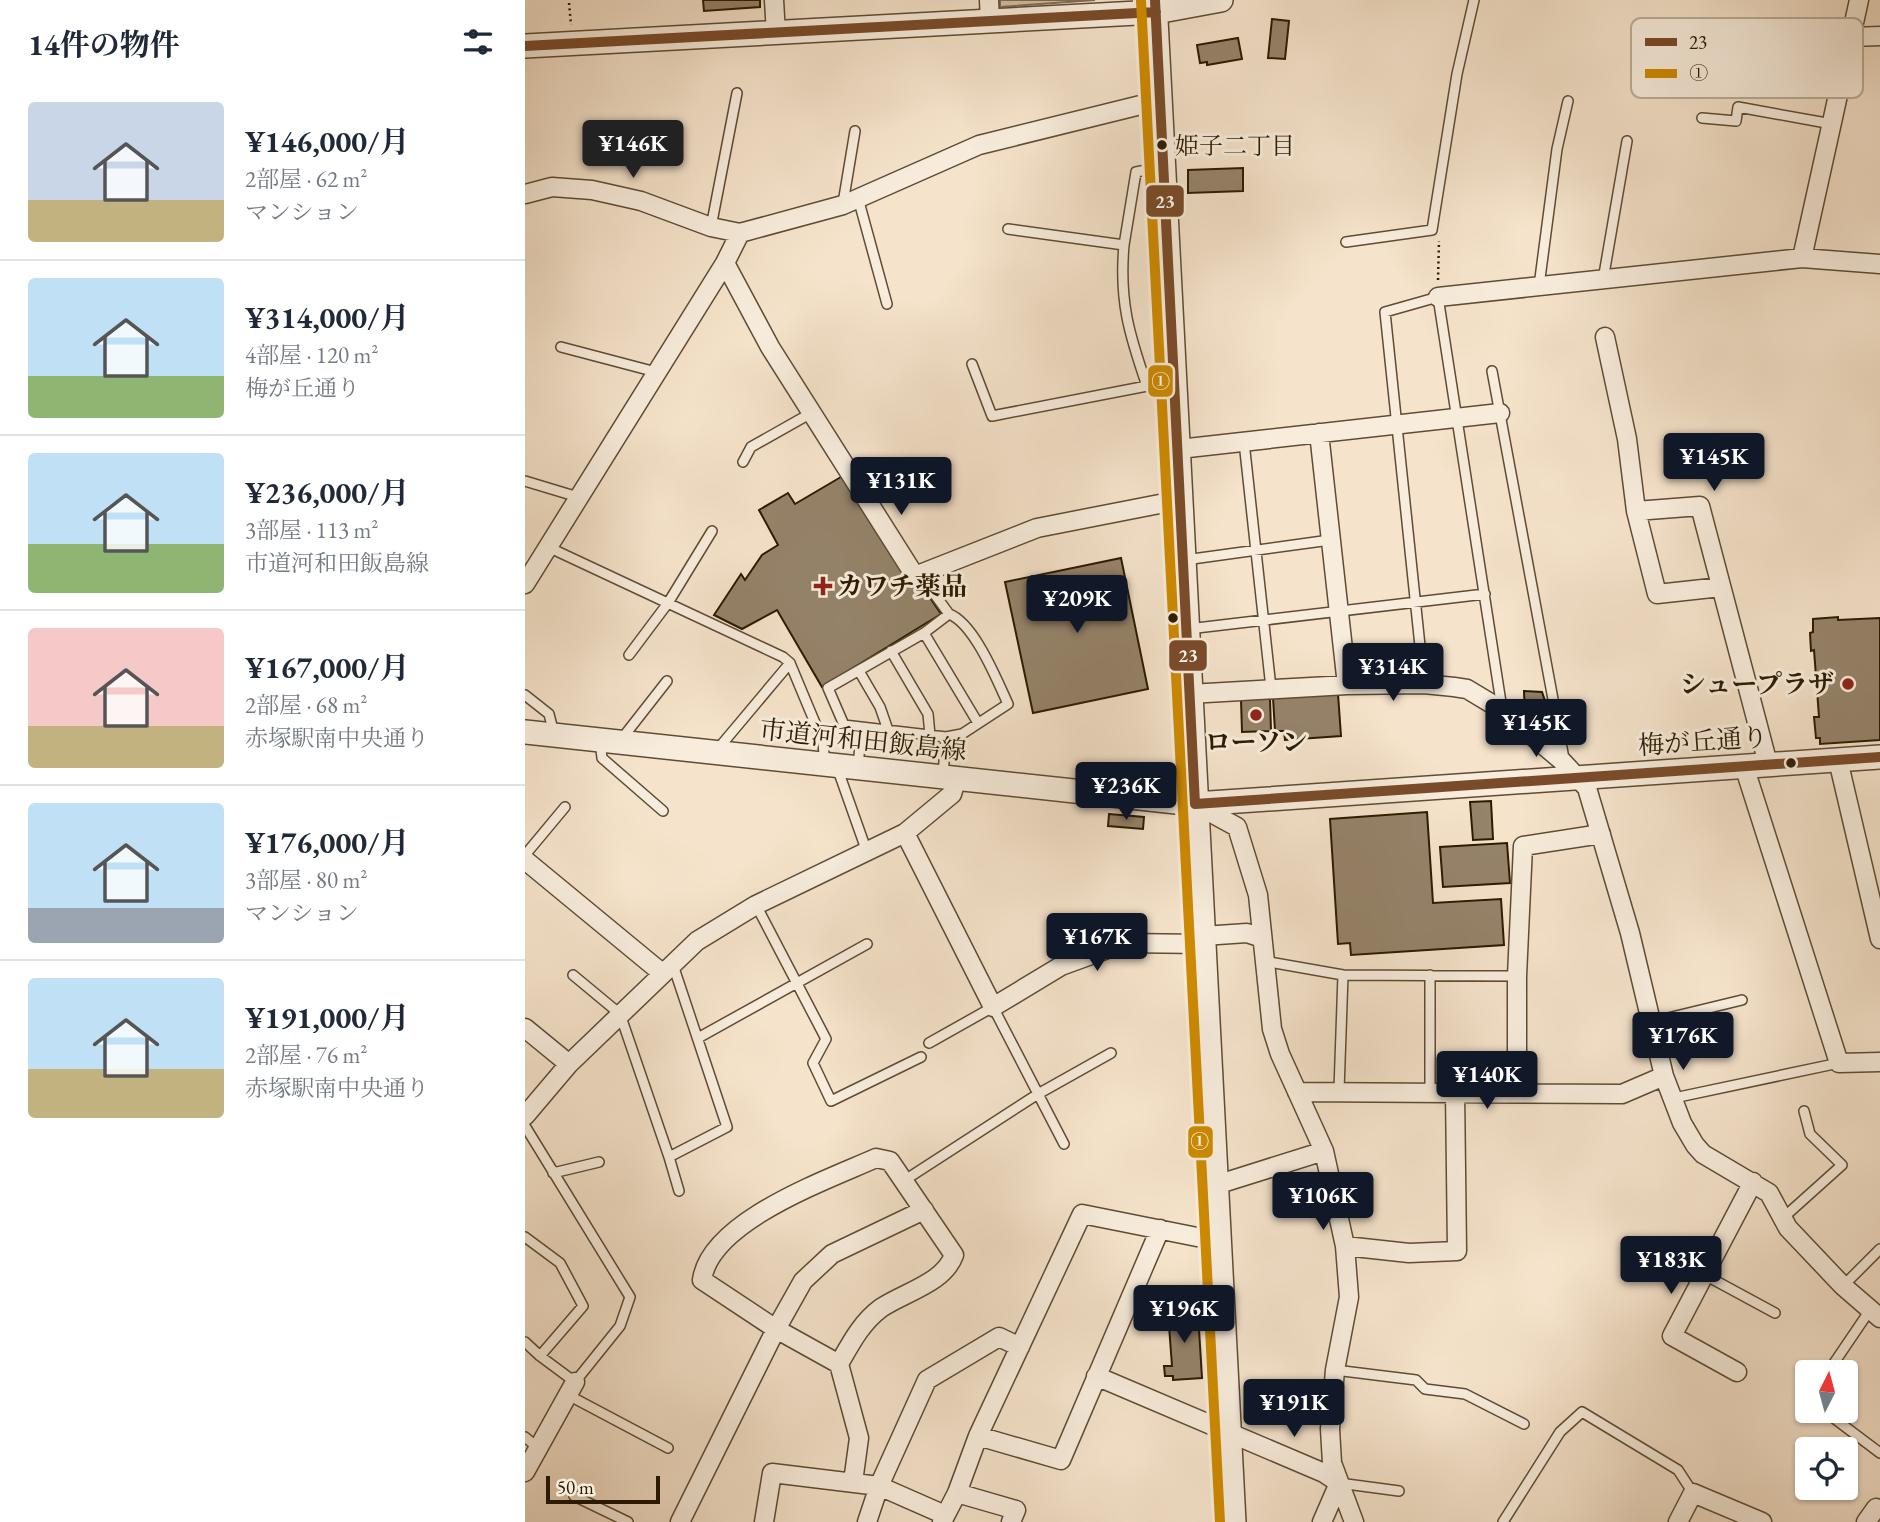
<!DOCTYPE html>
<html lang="ja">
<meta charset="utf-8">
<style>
body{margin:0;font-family:"EB Garamond","Noto Serif JP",serif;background:#f6f6f7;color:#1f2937;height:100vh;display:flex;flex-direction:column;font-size:26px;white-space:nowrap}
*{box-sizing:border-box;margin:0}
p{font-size:23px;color:#747a83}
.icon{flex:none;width:38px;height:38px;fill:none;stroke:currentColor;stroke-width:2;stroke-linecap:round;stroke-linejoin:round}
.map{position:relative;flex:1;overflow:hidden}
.sheet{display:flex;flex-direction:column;background:#fff;width:525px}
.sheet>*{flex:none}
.needle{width:46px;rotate:6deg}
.fabs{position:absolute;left:1270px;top:1360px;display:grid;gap:14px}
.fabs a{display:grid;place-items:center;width:63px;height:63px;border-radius:7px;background:#fff;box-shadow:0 2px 5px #0004;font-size:35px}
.scale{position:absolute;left:21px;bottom:18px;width:114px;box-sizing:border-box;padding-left:7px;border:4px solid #2c1a01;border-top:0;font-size:19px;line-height:24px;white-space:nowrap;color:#2c1a01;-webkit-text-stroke:5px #f8eddd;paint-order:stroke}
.price{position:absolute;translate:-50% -60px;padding:0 16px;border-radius:7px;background:#111827;color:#fff;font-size:23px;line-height:46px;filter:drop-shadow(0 2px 4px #0008)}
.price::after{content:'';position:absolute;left:50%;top:42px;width:21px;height:16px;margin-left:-10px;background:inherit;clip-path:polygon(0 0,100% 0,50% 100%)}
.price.selected{background:#222;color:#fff}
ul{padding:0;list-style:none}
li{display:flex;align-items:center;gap:21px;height:175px;padding:0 28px}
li+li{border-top:2px solid #e0e1e3}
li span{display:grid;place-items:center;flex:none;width:196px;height:140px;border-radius:7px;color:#555}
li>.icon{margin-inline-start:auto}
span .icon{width:84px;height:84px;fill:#fffc;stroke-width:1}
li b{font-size:30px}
h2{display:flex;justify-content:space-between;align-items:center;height:84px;padding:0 28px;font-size:30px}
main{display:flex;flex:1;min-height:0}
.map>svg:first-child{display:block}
.green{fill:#d3c1a9;stroke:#806e55;stroke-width:2}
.building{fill:#95836a;stroke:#2c1a01;stroke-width:2}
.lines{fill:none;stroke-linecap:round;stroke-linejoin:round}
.service-casing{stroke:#5e4c34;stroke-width:12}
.minor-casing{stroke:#5e4c34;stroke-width:21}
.tertiary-casing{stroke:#5e4c34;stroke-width:26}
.path{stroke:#2c1a01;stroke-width:2.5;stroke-dasharray:2 3.5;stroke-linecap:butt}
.service{stroke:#f8eddd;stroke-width:9}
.minor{stroke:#f8eddd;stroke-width:18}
.tertiary{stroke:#f8eddd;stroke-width:23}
.bus-1-casing{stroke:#f8eddd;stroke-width:16}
.bus-2-casing{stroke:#f8eddd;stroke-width:16}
.bus-1{stroke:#7a4b2a;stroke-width:10}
.bus-2{stroke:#ce8a00;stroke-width:10}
.bus-dot{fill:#2c1a01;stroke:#f8eddd;stroke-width:2.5}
.poi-dot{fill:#8f2418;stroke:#f8eddd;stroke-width:2.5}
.labels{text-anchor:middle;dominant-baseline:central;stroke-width:6;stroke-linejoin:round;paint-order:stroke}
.bus-label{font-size:24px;fill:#2c1a01;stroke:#f8eddd;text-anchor:start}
.poi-label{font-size:26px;font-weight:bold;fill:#2c1a01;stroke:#f8eddd;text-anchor:start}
.street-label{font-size:26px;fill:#2c1a01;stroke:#f8eddd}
.key{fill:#f8eddd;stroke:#bbae9b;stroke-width:2}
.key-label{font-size:19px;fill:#2c1a01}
.line-badge{stroke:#f8eddd;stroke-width:2.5}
.badge-label{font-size:19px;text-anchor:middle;font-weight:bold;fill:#fff}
</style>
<main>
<section class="sheet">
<h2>14件の物件<svg class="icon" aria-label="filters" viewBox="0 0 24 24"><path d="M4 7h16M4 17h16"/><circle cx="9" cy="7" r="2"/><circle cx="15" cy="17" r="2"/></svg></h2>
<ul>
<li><span style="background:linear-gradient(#c9d6e8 70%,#c2b280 0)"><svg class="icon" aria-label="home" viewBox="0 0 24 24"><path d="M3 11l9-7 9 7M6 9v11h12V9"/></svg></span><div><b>¥146,000/月</b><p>2部屋 · 62 m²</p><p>マンション</p></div></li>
<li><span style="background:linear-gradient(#bfe0f5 70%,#8fb573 0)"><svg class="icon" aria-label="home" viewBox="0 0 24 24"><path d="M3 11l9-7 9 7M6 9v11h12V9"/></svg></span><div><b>¥314,000/月</b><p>4部屋 · 120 m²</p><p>梅が丘通り</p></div></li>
<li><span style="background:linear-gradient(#bfe0f5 65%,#8fb573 0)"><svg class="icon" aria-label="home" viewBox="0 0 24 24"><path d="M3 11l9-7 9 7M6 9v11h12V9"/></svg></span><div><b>¥236,000/月</b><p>3部屋 · 113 m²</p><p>市道河和田飯島線</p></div></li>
<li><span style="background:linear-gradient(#f6c9c9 70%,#c2b280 0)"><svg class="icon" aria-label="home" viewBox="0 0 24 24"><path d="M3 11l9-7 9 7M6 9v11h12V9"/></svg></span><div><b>¥167,000/月</b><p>2部屋 · 68 m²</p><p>赤塚駅南中央通り</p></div></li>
<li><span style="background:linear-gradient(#bfe0f5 75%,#9aa5b1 0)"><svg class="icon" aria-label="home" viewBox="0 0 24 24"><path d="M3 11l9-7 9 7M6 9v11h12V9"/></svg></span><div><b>¥176,000/月</b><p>3部屋 · 80 m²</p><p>マンション</p></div></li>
<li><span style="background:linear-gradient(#bfe0f5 65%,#c2b280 0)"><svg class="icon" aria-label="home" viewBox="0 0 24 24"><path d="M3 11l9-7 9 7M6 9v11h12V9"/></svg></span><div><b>¥191,000/月</b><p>2部屋 · 76 m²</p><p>赤塚駅南中央通り</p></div></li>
</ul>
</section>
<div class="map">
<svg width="1355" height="1522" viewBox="0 0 1355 1522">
<rect width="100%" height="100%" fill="#f5e3cb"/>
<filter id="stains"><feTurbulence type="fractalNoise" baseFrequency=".00286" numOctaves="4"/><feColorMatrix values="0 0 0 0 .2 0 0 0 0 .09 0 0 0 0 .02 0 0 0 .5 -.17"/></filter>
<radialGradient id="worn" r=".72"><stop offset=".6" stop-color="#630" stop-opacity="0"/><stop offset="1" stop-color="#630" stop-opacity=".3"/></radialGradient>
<path class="green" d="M475,0H570L475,7Z"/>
<path class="building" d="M178,0H235V7L179,11Z
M747,19L764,21L760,59L743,58Z
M713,38L717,59L682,65V62L675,63L672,45Z
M718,168V191L663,193V170Z
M321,474L394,596L401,592L416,614L297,687L252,610L217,629L189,615L216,574L220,580L237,555L253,545L234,510L263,493L270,504Z
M596,558L623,689L508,713L480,582Z
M1313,617V620L1355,618V740L1295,744V738H1291L1289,717H1294L1289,650L1286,651L1285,633L1288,632V619Z
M999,691L1017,692L1026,719L1025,728L1008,725L1009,719L1000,718Z
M813,694L816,736L760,740L759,731H750L748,698Z
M745,698L746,731L717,732L716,700Z
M966,801L968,839L948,840L945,802Z
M902,812L908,903L976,899L979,945L826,955L825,943L813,944L805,819Z
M584,814L619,817L618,829L583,826Z
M982,843L985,883L918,887L915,847Z
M647,1302H657L658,1314L673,1313L677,1378L648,1380V1376H640L639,1366H647L643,1312H647Z"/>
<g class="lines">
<defs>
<path id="service" d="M1177,118L1211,121L1213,107L1307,124
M333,198L362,304
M318,203L330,131
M186,227L212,93
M483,229L599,245L611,172L637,167
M821,242L907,230L932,74L949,0
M599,245C594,301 604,334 622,386L650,390
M1078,280L1102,141
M1014,286L1032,149L1043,101
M36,347L131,372
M447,364L467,416L622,386
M967,371L1038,753L1036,760
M719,442L746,688
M218,462L226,447L288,412
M0,481L53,497
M23,547L258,657L265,663L298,742L299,755L314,773L342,852
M660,560L805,540
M395,574L424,614
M424,614C449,623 472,680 483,704L437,734L421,737L319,725L303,688L399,633Z
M663,629L960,594
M399,633L453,723
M366,651L403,714L405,735
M104,655L143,603L187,531
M334,671L355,707L363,730
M899,684L860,312L913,297L977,709
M0,695L24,714L29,734
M75,741L77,758L138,811
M95,741L142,681
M192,750L265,663
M333,765L337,728
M418,774L421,737
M0,855L40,807
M231,905L301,1039L288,1063L306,1101L396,1057
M739,961L818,975L992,976
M148,965L202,1127L144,1157L154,1191
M48,975L95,1014L144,1157
M1126,1022L1217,1000
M173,1038L342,944
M404,1043L468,1007L539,1144
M814,1090L818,975
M905,1091V975
M1149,1098L1314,1063
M0,1126L105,1297L95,1326L50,1382L15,1356
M28,1173L74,1162
M380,1180L513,1094L586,1053
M1258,1218L1317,1165L1285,1134L1279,1111
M0,1237L35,1263L58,1306L15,1356L0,1342
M1178,1274L1250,1313
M1318,1286L1355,1249
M810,1370L891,1380L900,1389L940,1394L999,1424
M1303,1372L1345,1310
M43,1395L143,1448
M1298,1410L1355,1453
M0,1437L13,1448
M814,1483L874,1491
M49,1496L103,1522
M978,1522L1035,1432L1057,1412L1153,1470L1168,1493"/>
<path id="minor" d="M249,0L251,34
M464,0L465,21
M1327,37L1355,36
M0,194L27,187L67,190L116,201L186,227L215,233L318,205L454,145L636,100
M1277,258L1334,0
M200,263L245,347L390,576L512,528L655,500
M913,297L1277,258L1355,264
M1080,337L1102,439L1111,511
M794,433L822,685
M654,449L975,413
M0,584L200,263L215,233
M1196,587L1132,594L1111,511L1175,506L1243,764
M664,694L822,685L899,684L929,687L942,689L977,710L1036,760L1062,788L1105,933L1139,1076L1157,1123L1170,1145L1178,1154L1244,1193L1263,1228L1318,1286L1355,1318
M1313,760L1355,939
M1219,766L1314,1063L1355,1062
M670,804L712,827L733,895L747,1029L755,1054L799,1151L820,1246L824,1297L810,1370L805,1429L807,1463L829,1522
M380,833L468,1007L536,966L599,943L678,944
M0,860L137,973
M678,936L722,933L737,938
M0,1028L44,1064
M772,1092L1097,1094L1139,1076
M992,1092V976L998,846L1076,834
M0,1116L44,1064L172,941L231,905L380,833L427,794L432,777
M691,1185L799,1151
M820,1246L884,1253L932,1251L930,1091
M314,1364C326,1343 336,1323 356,1308C380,1292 419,1283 429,1255L365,1161L351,1158C302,1180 185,1221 177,1280L251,1329L314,1364L334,1438L328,1482
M1212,1372L1147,1336L1228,1182
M571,1376L799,1473L814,1483L797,1522
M453,1436L536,1460L635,1229
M0,1472L50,1382
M432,1493L491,1510L486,1522
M155,1522L251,1329L278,1281L307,1254L399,1210
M239,1522L247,1473L354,1486L420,1515
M342,1522L354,1486L402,1380L474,1337L495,1347
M417,1522L432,1493L453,1436L557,1214L672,1237L694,1236
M1153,1522L1168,1493L1237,1522
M1341,1522L1351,1508"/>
<path id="tertiary" d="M630,0L709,1522
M0,46L631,12L696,0
M0,732L670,804L1355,757"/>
</defs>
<use href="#service" class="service-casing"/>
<use href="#minor" class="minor-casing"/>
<use href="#tertiary" class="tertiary-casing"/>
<path class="path" d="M44,3L46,25
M913,280L914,241"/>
<use href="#service" class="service"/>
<use href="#minor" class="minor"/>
<use href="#tertiary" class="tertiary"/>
<defs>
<path id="bus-1" d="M630,0L670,804
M0,46L631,12
M670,804L1355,757"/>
<path id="bus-2" d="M616,1L695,1522"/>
</defs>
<use href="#bus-1" class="bus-1-casing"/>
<use href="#bus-2" class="bus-2-casing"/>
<use href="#bus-1" class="bus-1"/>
<use href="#bus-2" class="bus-2"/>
</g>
<g class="bus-dot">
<circle cx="637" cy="145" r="6"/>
<circle cx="648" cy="618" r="6"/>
<circle cx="1266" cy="763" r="6"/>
</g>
<g class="poi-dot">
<path d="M294.5 575.5h7v7h7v7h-7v7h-7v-7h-7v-7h7z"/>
<circle cx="1323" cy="684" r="7"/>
<circle cx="731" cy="715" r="7"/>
</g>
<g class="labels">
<g class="bus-label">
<text x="650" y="145">姫子二丁目</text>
</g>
<g class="poi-label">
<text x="312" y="586">カワチ薬品</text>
<text x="1309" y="684" text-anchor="end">シュープラザ</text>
<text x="731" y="742" text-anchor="middle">ローソン</text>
</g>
<g class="street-label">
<text transform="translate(338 740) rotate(6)">市道河和田飯島線</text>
<text transform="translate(1178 741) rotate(-4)">梅が丘通り</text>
</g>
</g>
<rect x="1106" y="18" width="232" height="80" rx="10" class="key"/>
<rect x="1120" y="38" width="32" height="8" fill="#7a4b2a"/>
<rect x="1120" y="69" width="32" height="9" fill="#ce8a00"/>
<g class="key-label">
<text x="1164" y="49">23</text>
<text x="1164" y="80">①</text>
</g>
<g class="line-badge">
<rect x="620" y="184" width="40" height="34" rx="7" fill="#7a4b2a"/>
<rect x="622" y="364" width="27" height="34" rx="7" fill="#ce8a00"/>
<rect x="643" y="639" width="40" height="33" rx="7" fill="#7a4b2a"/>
<rect x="662" y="1125" width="27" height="34" rx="7" fill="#ce8a00"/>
</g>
<g class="badge-label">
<text x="640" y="208">23</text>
<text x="636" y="388">①</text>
<text x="663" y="662">23</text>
<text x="675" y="1148">①</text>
</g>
<rect width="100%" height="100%" filter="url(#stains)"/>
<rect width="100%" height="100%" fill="url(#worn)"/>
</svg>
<div class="fabs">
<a><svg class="needle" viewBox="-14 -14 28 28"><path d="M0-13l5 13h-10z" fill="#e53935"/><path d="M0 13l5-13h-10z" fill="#747a83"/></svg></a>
<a><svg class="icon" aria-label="locate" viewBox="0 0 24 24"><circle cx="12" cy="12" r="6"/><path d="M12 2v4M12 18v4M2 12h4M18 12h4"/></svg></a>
</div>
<div class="scale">50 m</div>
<b class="price selected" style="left:108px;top:180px">¥146K</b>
<b class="price" style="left:1189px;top:493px">¥145K</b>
<b class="price" style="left:376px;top:517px">¥131K</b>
<b class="price" style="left:552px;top:635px">¥209K</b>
<b class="price" style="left:868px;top:703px">¥314K</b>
<b class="price" style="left:1011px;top:759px">¥145K</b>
<b class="price" style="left:601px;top:822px">¥236K</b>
<b class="price" style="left:572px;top:973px">¥167K</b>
<b class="price" style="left:1158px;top:1072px">¥176K</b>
<b class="price" style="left:962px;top:1111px">¥140K</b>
<b class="price" style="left:798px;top:1232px">¥106K</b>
<b class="price" style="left:1146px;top:1296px">¥183K</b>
<b class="price" style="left:659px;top:1345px">¥196K</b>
<b class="price" style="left:769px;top:1439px">¥191K</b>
</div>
</main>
